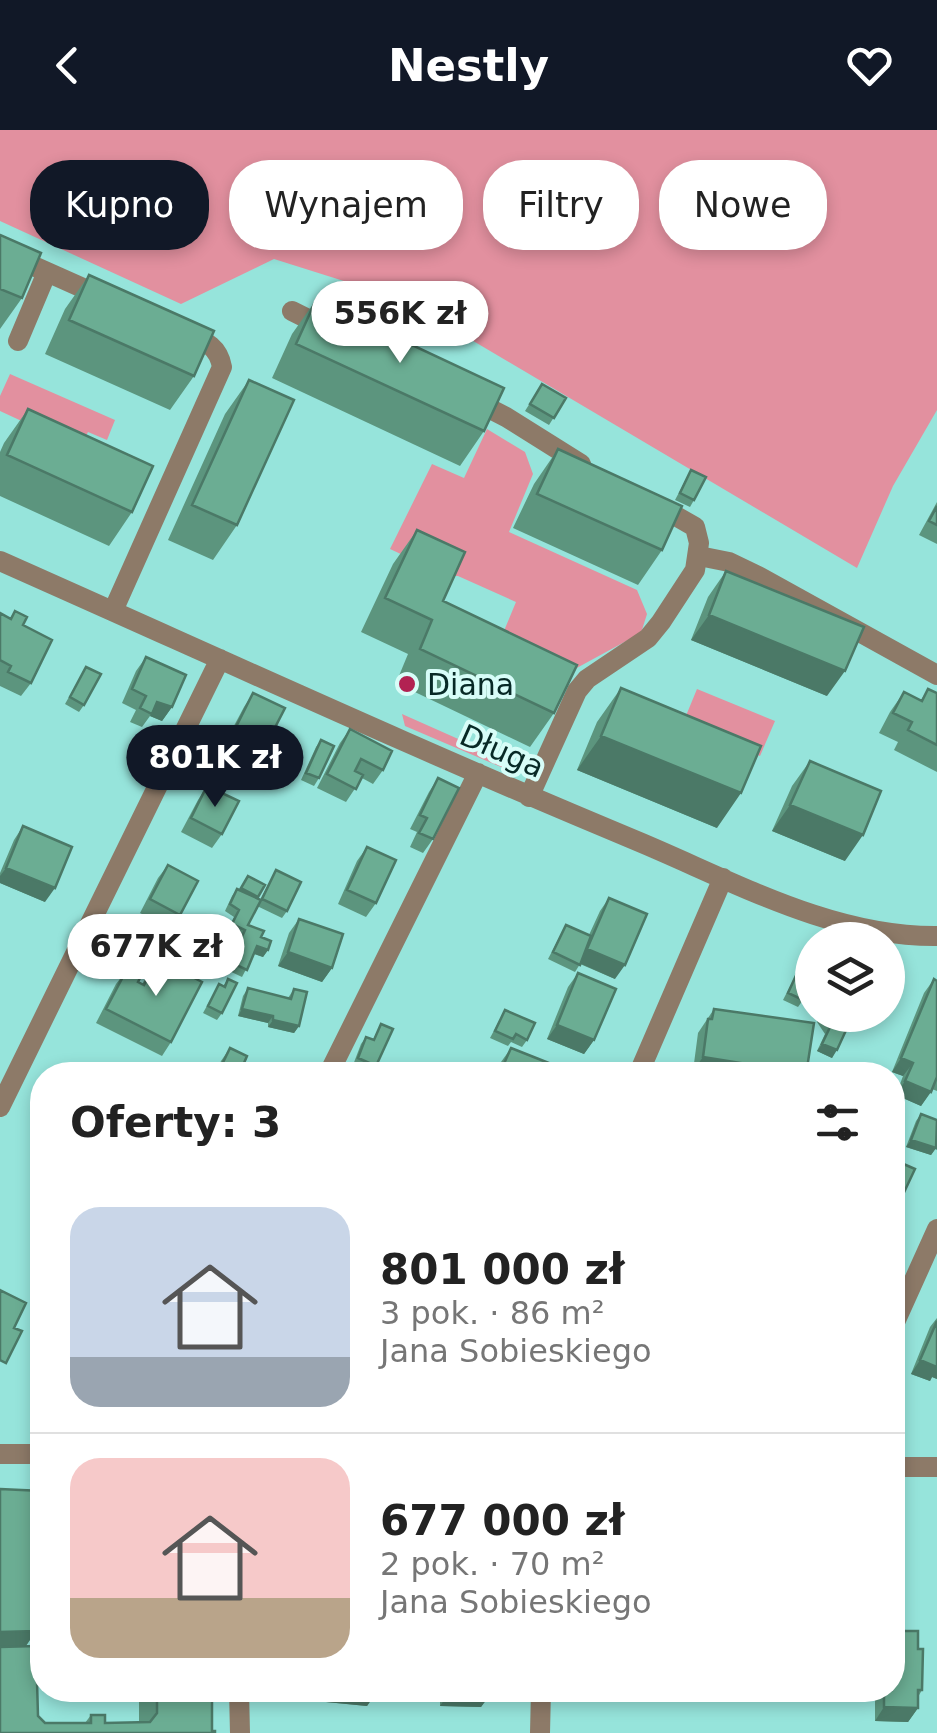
<!DOCTYPE html>
<html lang="pl">
<meta charset="utf-8">
<style>
body{margin:0;font-family:"DejaVu Sans",sans-serif;background:#f6f6f6;color:#222;height:100vh;display:flex;flex-direction:column;font-size:38px;white-space:nowrap}
*{box-sizing:border-box;margin:0}
p{font-size:32px;color:#767676}
.icon{flex:none;width:55px;height:55px;fill:none;stroke:currentColor;stroke-width:2;stroke-linecap:round;stroke-linejoin:round}
.map{position:relative;flex:1;overflow:hidden}
.details{position:absolute;left:30px;top:932px;width:875px;height:640px;display:flex;flex-direction:column;background:#fff;border-radius:40px;box-shadow:0 5px 15px #0003}
.details>*{flex:none}
.hud{position:absolute;left:30px;top:30px;width:878px;height:90px;display:flex;gap:20px}
.fabs{position:absolute;left:795px;top:792px;display:grid;gap:20px}
.fabs a{display:grid;place-items:center;width:110px;height:110px;border-radius:50%;background:#fff;box-shadow:0 5px 15px #0003;font-size:50px}
.price{position:absolute;translate:-50% -85px;padding:0 22px;border-radius:35px;background:#fff;color:#222;font-size:32px;line-height:65px;filter:drop-shadow(0 2px 5px #0008)}
.price::after{content:'';position:absolute;left:50%;top:60px;width:30px;height:22px;margin-left:-15px;background:inherit;clip-path:polygon(0 0,100% 0,50% 100%)}
.price.active{background:#111827;color:#fff}
ul{padding:0;list-style:none}
li{display:flex;align-items:center;gap:30px;height:250px;padding:0 40px}
li+li{border-top:2px solid #e0e0e0}
li span{display:grid;place-items:center;flex:none;width:280px;height:200px;border-radius:30px;color:#555}
li>.icon{margin-inline-start:auto}
span .icon{width:120px;height:120px;fill:#fffc;stroke-width:1}
li b{font-size:42px}
h2{display:flex;justify-content:space-between;align-items:center;height:120px;padding:0 40px;font-size:42px}
.chip{padding:0 35px;border-radius:40px;background:#fff;box-shadow:0 5px 15px #0003;font-size:35px;line-height:90px}
.chip.active{background:#111827;color:#fff}
header{display:flex;justify-content:space-between;align-items:center;height:130px;padding:0 40px;background:#111827;color:#fff;font-size:45px;font-weight:700}
.map>svg:first-child{display:block}
.green{fill:#e2909f}
.lines{fill:none;stroke-linecap:round;stroke-linejoin:round}
.street{stroke:#8d7a68;stroke-width:20}
.wall{fill:#5c957e}
.shaded-wall{fill:#4b7967}
.building{fill:#6bad93;stroke:#4b7967;stroke-width:2.5}
.poi-dot{fill:#b22252;stroke:#d7fdf8;stroke-width:4}
.labels{text-anchor:middle;dominant-baseline:central;stroke-width:8;stroke-linejoin:round;paint-order:stroke}
.poi-label{font-size:30px;fill:#072926;stroke:#d7fdf8;text-anchor:start}
.street-label{font-size:30px;fill:#072926;stroke:#d7fdf8}
</style>
<header><svg class="icon" aria-label="back" viewBox="0 0 24 24"><path d="M15 5l-7 7 7 7"/></svg>Nestly<svg class="icon" aria-label="heart" viewBox="0 0 24 24"><path d="M12 20l-8-8c-3-5 5-10 8-4 3-6 11-1 8 4z"/></svg></header>
<div class="map">
<svg width="937" height="1603" viewBox="0 0 937 1603">
<rect width="100%" height="100%" fill="#96e4db"/>
<path class="green" d="M0,0H937V280L893,356L857,438L404,170L274,129L181,174L0,91Z
M10,244L115,290L107,310L88,302L80,318L0,281V266Z
M487,299L525,322L533,344L509,402L637,460L647,484L641,503L573,540L501,508L516,472L458,446H448L390,419L432,334L464,348Z
M697,559L775,591L760,626L683,593Z
M402,584L526,639L515,643L405,596Z"/>
<g class="lines">
<path class="street" d="M0,121L103,167
M292,181L326,198
M18,211L47,142
M473,270L506,287L581,334
M699,426L729,432L760,447L937,545
M0,431C212,525 422,622 637,711C733,751 831,807 937,806
M113,481L222,237C218,215 204,211 185,203
M529,667L577,561L587,549L648,508L661,492L695,440L699,413L695,397L655,374
M328,945L478,643
M638,945L723,748
M0,977L220,529
M892,1199L937,1099
M0,1324H42
M892,1337H937
M239,1560L240,1603
M540,1603L541,1560"/>
</g>
<path class="wall" d="M0,105L22,168L0,199Z
M89,145L194,246L170,280L45,224L65,179Z
M316,170L484,301L460,336L272,248L292,204Z
M249,250L237,395L213,430L168,410L225,284Z
M542,254L566,268L549,295L525,281Z
M28,279L132,382L109,416L0,366V322L4,313Z
M558,319L662,420L638,455L513,398L534,354Z
M691,340L694,370L690,377L675,370Z
M937,372V414L919,405Z
M417,400L443,471L554,583L530,617L396,553L408,524L361,502L393,434Z
M726,441L827,566L691,510L708,467Z
M15,481L23,495L31,553L21,566L0,556V483L10,488Z
M146,527L172,577L162,591L150,586L142,597L130,592L136,580L122,573L136,541Z
M86,537L84,575L79,582L65,574Z
M621,558L717,698L577,640L597,592Z
M928,559L937,563V642L894,620L898,612L879,603L890,582L904,562L921,570Z
M253,563L268,611L258,625L227,609L244,577Z
M350,599L383,640L373,654L362,648L346,672L317,658L340,613Z
M321,610L319,648L314,656L301,650L316,617Z
M810,631L845,731L772,701L792,656Z
M438,648L433,709L423,723L410,717L417,702L410,699L429,662Z
M207,656L222,704L212,718L181,702L198,670Z
M23,696L45,772L0,753V743L14,710Z
M367,717L376,773L366,787L338,774L357,731Z
M168,735L180,785L170,799L140,783L158,748Z
M276,740L287,781L282,788L257,776L248,795L261,807L268,820L263,827L254,824L242,847L225,839L240,808L227,801L234,787L225,781L232,766L237,759L239,760L248,746L265,755L257,768L260,770Z
M609,768L615,849L580,834L575,842L548,829L566,795L589,805L600,781Z
M299,789L332,838L322,852L278,836L289,803Z
M158,829L171,912L162,926L96,893L116,854L126,841L142,854Z
M799,839L803,870L798,877L783,870Z
M578,843L594,910L584,924L547,909L568,857Z
M228,849L222,883L217,890L203,883L219,854L223,856Z
M934,849L937,851V961L932,959L921,976L896,965L903,946L892,942L924,863Z
M248,858L288,868L294,859L299,896L294,903L268,897V893L238,886L243,866Z
M714,879L806,945H717L693,941L698,903Z
M505,880L527,910L522,917L511,912L508,916L490,908Z
M820,885H853L832,928L817,921L825,904L817,892Z
M381,894L376,936L371,943L353,935L361,914L366,907L373,910Z
M230,918L244,933L259,945H214L221,931Z
M511,918L579,945H495L501,932Z
M921,984L936,1018L931,1025L906,1017L916,991Z
M937,1188V1249L932,1247L930,1251L911,1244L930,1197Z
M42,1361V1440H35L36,1501L26,1516L38,1586L45,1593H85L91,1585L105,1593L139,1592V1560H212V1601L0,1603Z
M918,1519L922,1560L918,1567V1578L908,1592L875,1591V1560H892Z
M327,1560H377L367,1576L326,1572Z
M440,1560H491L481,1577L440,1576Z"/>
<path class="shaded-wall" d="M709,485L845,541L827,566L691,510Z
M157,572L172,577L162,591L150,586Z
M601,606L741,663L717,698L577,640Z
M790,675L863,705L845,731L772,701Z
M6,738L55,758L45,772L0,753V746Z
M257,816L268,820L263,827L252,823Z
M587,819L625,835L615,849L577,832Z
M288,822L332,838L322,852L278,836Z
M242,879L273,886L268,893L238,886Z
M273,890L299,896L294,903L268,897Z
M557,895L594,910L584,924L547,909Z
M822,914L837,920L832,928L817,921Z
M703,927L784,940L780,945H717L693,941Z
M901,928L913,933L903,946L892,942Z
M905,951L931,962L921,976L896,965Z
M911,1010L936,1018L931,1025L906,1017Z
M920,1230L937,1236V1249L932,1247L930,1251L911,1244Z
M42,1415V1440H25L35,1422Z
M36,1501L18,1527H0V1502Z
M335,1560H353L377,1562L367,1576L326,1572Z
M449,1563L491,1564L481,1577L440,1576Z
M884,1577L918,1578L908,1592L875,1591Z"/>
<path class="building" d="M0,105L41,123L22,168L0,159Z
M89,145L214,201L194,246L69,190Z
M316,170L504,258L484,301L296,214Z
M249,250L294,270L237,395L192,375Z
M542,254L566,268L554,288L530,274Z
M28,279L153,336L132,382L7,325Z
M558,319L682,376L662,420L537,364Z
M691,340L706,347L694,370L680,363Z
M937,376V395L929,391Z
M417,400L465,422L443,471L577,535L554,583L420,519L432,490L385,468Z
M726,441L864,497L845,541L709,485Z
M15,481L27,487L23,495L52,510L31,553L8,542L11,536L0,530V483L11,489Z
M146,527L186,545L172,577L157,572L152,584L140,578L146,566L132,559Z
M86,537L101,544L84,575L70,567Z
M621,558L761,616L741,663L601,606Z
M928,559L937,563V615L908,600L912,592L893,583L904,562L922,571Z
M253,563L285,578L268,611L237,595Z
M350,599L392,621L383,640L361,629L355,641L363,645L356,659L327,644Z
M321,610L334,616L319,648L306,643Z
M810,631L881,661L863,705L790,675Z
M438,648L459,658L433,709L419,703L427,688L420,685Z
M207,656L239,671L222,704L191,688Z
M23,696L72,717L55,758L6,738Z
M367,717L396,730L376,773L347,760Z
M168,735L198,751L180,785L150,769Z
M276,740L301,752L287,781L262,769Z
M248,746L265,755L258,767L241,758Z
M237,759L261,770L248,795L264,801L261,807L271,811L268,820L257,816L247,840L230,832L245,800L232,794L239,780L230,774Z
M609,768L647,784L625,835L587,819Z
M299,789L343,804L332,838L288,822Z
M566,795L591,806L580,835L553,822Z
M158,829L202,852L171,912L106,879L126,841L140,848L138,852L144,855Z
M799,839L812,846L803,870L788,863Z
M578,843L616,859L594,910L557,895Z
M228,849L237,853L222,883L208,876L219,854L225,857Z
M934,849L937,851V947L931,962L905,951L913,933L901,928Z
M248,858L291,869L294,859L307,862L299,896L273,890V886L242,879Z
M714,879L814,893L806,945H783L784,940L703,927L708,889H712Z
M505,880L535,893L527,910L516,904L513,909L495,901Z
M822,885H853L837,920L822,914L830,897Z
M381,894L393,899L376,936L358,928L366,907L374,910Z
M230,918L247,926L244,933L261,941L259,945H217Z
M511,918L579,945H499Z
M921,984L937,990L936,1018L911,1010Z
M892,1029L915,1039L892,1088Z
M0,1160L26,1173L14,1198L22,1201L6,1233L0,1230Z
M937,1191V1237L920,1230Z
M0,1359L42,1361V1415L35,1422L36,1501L0,1502Z
M892,1395H896L894,1444H892Z
M895,1402H901L900,1450H892L894,1444Z
M892,1501H918V1519H923L922,1560H918V1578L884,1577V1560H892Z
M36,1516L38,1586L45,1593H91V1585H105V1593L150,1592L157,1583V1560H212V1601H215V1603H0V1517Z
M449,1560H491V1564L449,1563Z"/>
<circle class="poi-dot" cx="407" cy="554" r="10"/>
<g class="labels">
<g class="poi-label">
<text x="427" y="554">Diana</text>
</g>
<g class="street-label">
<text transform="translate(502 621) rotate(24)">Długa</text>
</g>
</g>
</svg>
<div class="fabs">
<a><svg class="icon" aria-label="layers" viewBox="0 0 24 24"><path d="M12 4l9 5-9 5-9-5zM3 14l9 5 9-5"/></svg></a>
</div>
<b class="price" style="left:400px;top:236px">556K zł</b>
<b class="price active" style="left:215px;top:680px">801K zł</b>
<b class="price" style="left:156px;top:869px">677K zł</b>
<div class="hud">
<a class="chip active">Kupno</a>
<a class="chip">Wynajem</a>
<a class="chip">Filtry</a>
<a class="chip">Nowe</a>
</div>
<section class="details">
<h2>Oferty: 3<svg class="icon" aria-label="filters" viewBox="0 0 24 24"><path d="M4 7h16M4 17h16"/><circle cx="9" cy="7" r="2"/><circle cx="15" cy="17" r="2"/></svg></h2>
<ul>
<li><span style="background:linear-gradient(#c9d6e8 75%,#9aa5b1 0)"><svg class="icon" aria-label="home" viewBox="0 0 24 24"><path d="M3 11l9-7 9 7M6 9v11h12V9"/></svg></span><div><b>801 000 zł</b><p>3 pok. · 86 m²</p><p>Jana Sobieskiego</p></div></li>
<li><span style="background:linear-gradient(#f6c9c9 70%,#b9a48a 0)"><svg class="icon" aria-label="home" viewBox="0 0 24 24"><path d="M3 11l9-7 9 7M6 9v11h12V9"/></svg></span><div><b>677 000 zł</b><p>2 pok. · 70 m²</p><p>Jana Sobieskiego</p></div></li>
</ul>
</section>
</div>
